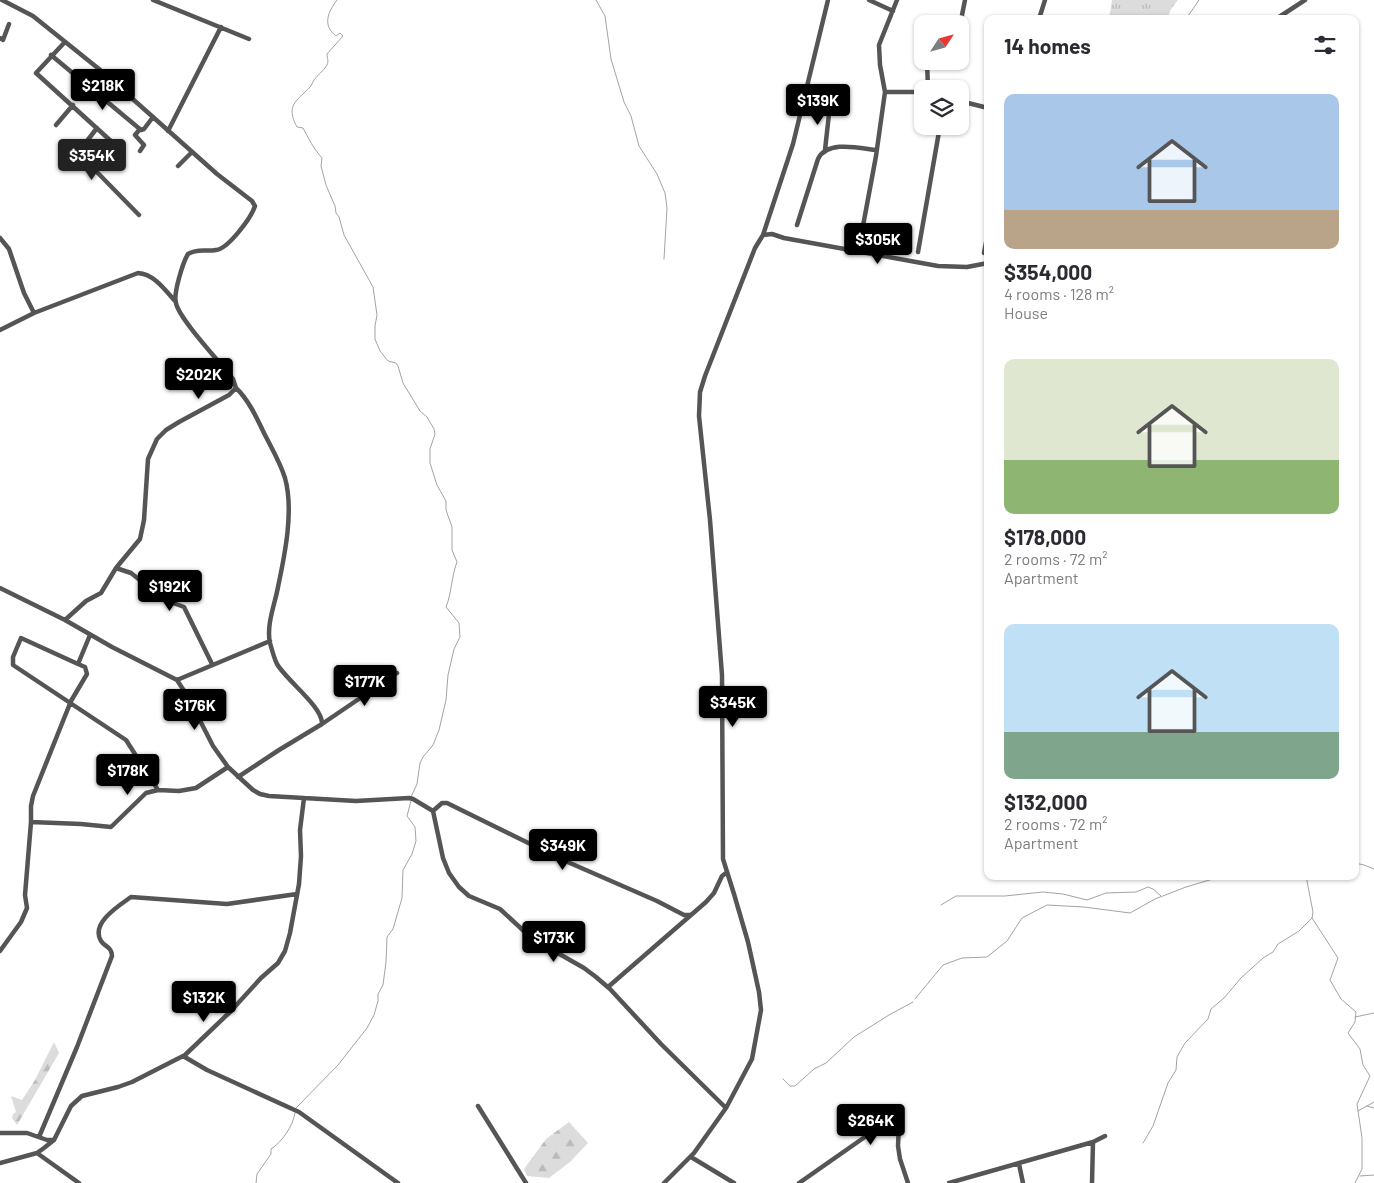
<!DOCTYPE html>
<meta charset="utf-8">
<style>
body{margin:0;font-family:Barlow,sans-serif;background:#f2f2f3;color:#2b2b33;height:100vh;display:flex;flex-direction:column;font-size:19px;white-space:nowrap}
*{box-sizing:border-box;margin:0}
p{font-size:16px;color:#7c7c81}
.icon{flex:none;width:28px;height:28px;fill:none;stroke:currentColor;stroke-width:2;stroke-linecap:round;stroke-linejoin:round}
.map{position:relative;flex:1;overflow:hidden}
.side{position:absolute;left:984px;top:15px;width:375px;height:865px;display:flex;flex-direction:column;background:#fff;border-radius:10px;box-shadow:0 1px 4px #0004}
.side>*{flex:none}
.needle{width:32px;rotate:54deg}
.fabs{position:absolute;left:914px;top:15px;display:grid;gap:10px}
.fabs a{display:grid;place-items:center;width:55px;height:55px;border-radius:10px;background:#fff;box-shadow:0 1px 4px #0004;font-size:25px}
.price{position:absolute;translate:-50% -42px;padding:0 11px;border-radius:5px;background:#000;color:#fff;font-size:16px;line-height:32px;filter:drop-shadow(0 1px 2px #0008)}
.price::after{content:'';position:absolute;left:50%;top:30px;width:15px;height:11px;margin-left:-8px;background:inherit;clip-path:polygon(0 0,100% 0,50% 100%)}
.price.current{background:#222;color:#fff}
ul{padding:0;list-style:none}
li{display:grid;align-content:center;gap:10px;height:265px;padding:0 20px}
li span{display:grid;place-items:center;height:155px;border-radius:10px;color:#555}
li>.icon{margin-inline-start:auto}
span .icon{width:90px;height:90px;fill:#fffc;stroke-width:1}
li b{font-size:21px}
h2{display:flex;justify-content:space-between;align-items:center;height:60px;padding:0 20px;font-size:21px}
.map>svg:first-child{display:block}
.grass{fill:url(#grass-tufts)}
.forest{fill:url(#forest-firs)}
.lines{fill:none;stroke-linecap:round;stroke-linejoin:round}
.stream{stroke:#a3a3a3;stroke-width:1}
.minor{stroke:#555;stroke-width:4.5}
</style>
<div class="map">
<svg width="1374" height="1183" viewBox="0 0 1374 1183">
<defs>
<pattern id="grass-tufts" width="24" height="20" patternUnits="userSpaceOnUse" patternTransform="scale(1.25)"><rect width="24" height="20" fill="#dcdcdc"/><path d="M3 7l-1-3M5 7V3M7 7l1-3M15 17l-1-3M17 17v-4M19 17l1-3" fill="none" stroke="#bbb"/></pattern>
<pattern id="forest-firs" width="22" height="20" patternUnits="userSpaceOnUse" patternTransform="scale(1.25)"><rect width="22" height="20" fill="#dcdcdc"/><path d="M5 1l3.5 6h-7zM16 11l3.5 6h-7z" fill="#bbb"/></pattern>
</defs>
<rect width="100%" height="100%" fill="#fff"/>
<path class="grass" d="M1112,0H1178L1171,9L1167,19H1109Z"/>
<path class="forest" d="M54,1042L59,1053L17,1125L12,1118L13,1114L16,1112L11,1096L22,1100L35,1080Z
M569,1122L588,1143L570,1162L549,1178L527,1176L524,1169L546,1139Z"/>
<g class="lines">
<path class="stream" d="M337,0C328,12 322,25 336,36L340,33L343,36L327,54C327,58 329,61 327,65C324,71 317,75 314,80C312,83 312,85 310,87C297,101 285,105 297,127L303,128C309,139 313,148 322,158L321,166L326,185L335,206L336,213L339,217L344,235L373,287L377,315L375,326V339L380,351L388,361L396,363L398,366L403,383L420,411L427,417L434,429L435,434L430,449V463L437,485L446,501V510L452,527V550L457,562C451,578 452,592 446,607L459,623L460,637L454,649L448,675L446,700L439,730L433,745L423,757L420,763L417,784L411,797
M596,0L605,16L611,59L624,102L631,116L639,146L657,174L665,193L667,208L664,259
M1186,19L1199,0
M1355,863L1364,865L1374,869
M1306,876L1313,912L1312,918L1338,958L1330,980L1341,999L1356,1012L1355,1022L1348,1033L1360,1049L1363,1065L1370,1076L1357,1104L1362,1138V1169L1355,1183
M941,905L956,896H1005L1043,892L1063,894L1087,900L1106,893L1136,892L1148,887L1153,889L1161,896
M915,999L943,965L962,958L987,957L1007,941L1022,918L1047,905L1084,907L1130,913L1155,899L1186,887L1223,876
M1355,1017L1374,1013
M783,1079L790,1086H795L814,1069L826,1063L854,1037L889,1015L913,1002
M1367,1106L1374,1108
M296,1108L338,1065L367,1028L374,1015L378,1001V994L383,985L386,962L387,937L393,929L402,898L403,870L412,854L416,841L415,827L407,816L411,801
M1358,1111L1374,1102
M1143,1143L1153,1126L1168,1083L1176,1070L1177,1057L1185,1043L1208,1019L1211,1009L1224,998L1241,978L1263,958L1273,952L1278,944L1299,931L1312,918
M1360,1176L1374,1175
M256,1183L257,1174L271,1154V1149C282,1142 293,1126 295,1113"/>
<path class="minor" d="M2,0L33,16L99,69L217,174L252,201L255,206C251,218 228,249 216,250C206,252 198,248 188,254C183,262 173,294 176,303C179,319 221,363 233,379L236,388L229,395L179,422L166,430L157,439L148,459L144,520L140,539L116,568L101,593L86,601L65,620
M153,0L249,39
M869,0L893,11
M1039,19L1045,0
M1276,19L1305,0
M931,24L932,20L935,19L949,24
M960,25L965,0
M0,38L3,40L9,24
M64,43L36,73L123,152
M51,55L141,130L144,129L153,117
M927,61L928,89
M885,92H922
M960,101L988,108
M56,125L73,105
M140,129L135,135L144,145L140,151
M168,131L221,27
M110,140L92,163L91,166L139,215
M80,150L97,128
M825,150L830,105
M178,166L192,152
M797,225L818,159C827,140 859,148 876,150
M763,235L772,234L784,238L938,266L967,267L988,263
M0,238L9,249L24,293L34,313
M860,242L876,156L885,92L880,65L879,45L897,0
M918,252L940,126
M984,253L988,232
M0,330L34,313L138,273C154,274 165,290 175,301
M236,388C248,399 257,418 264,433C271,447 280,462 285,478C294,510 285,554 278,587C275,604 266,625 270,643C272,650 274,658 277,664C287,681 323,707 322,724L279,750L238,777
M116,568L131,573L165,600L184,607L212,664
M0,588L65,620L112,647L177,680L188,697L213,746L228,767L253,790L260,794L269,796L356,801L409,798L413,799L433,811L443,858L449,873L459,887L469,896L500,909L526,933L540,943L584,968L596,977L610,989L661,1044L726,1108
M78,664L21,638L13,657V665L126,740L158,790
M177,680L270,641
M322,724L397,673
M433,811L442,803H447L563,860L657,901L684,915H690
M31,822L81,824L111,827L146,793L158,790L179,791L196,788L228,767
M0,951L21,922L27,908L25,895L31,822V806L33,796L71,701L87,674L85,667L78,664L90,635
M608,987L706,902L714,893L722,876L726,873
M183,1056L207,1070L299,1112L398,1183
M478,1106L526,1183
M0,1133H27L47,1140H54
M39,1137L77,1047L112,956C112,947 105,947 101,941C90,923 120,905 131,897L227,904L297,894
M37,1153L79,1183
M691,1157L734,1183
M0,1163L37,1153L44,1148L54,1140L71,1106L82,1096L118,1087L132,1082L185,1055L230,1012L261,978L278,963L285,951L290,933L299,884L301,856L300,830L304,798
M1019,1164L1023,1183
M664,1183L694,1153L726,1108L752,1059L761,1010L759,992L748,942L734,894L723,859L722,675L710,520L699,416L700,392L705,376L755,248L763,235L793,144L828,0
M799,1183L892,1118L896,1120L899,1125L898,1146L900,1159L908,1183
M949,1183L1093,1142
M1092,1183L1093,1142L1105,1136"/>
</g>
</svg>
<div class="fabs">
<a><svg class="needle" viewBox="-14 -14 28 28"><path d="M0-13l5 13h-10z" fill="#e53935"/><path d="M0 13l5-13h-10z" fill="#7c7c81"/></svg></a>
<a><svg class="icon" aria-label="layers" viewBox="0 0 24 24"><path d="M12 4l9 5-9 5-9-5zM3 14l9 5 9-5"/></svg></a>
</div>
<b class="price" style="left:103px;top:111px">$218K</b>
<b class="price" style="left:818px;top:126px">$139K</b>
<b class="price current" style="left:92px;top:181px">$354K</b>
<b class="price" style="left:878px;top:265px">$305K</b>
<b class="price" style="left:199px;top:400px">$202K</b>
<b class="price" style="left:170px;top:612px">$192K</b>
<b class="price" style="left:365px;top:707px">$177K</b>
<b class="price" style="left:733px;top:728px">$345K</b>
<b class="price" style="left:195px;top:731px">$176K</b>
<b class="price" style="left:128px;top:796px">$178K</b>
<b class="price" style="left:563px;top:871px">$349K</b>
<b class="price" style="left:554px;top:963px">$173K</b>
<b class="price" style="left:204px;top:1023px">$132K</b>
<b class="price" style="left:871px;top:1146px">$264K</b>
<section class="side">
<h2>14 homes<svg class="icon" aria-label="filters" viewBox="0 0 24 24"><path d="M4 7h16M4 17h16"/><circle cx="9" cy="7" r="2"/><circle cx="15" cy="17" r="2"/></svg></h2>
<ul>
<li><span style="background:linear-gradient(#a9c7e8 75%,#b9a48a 0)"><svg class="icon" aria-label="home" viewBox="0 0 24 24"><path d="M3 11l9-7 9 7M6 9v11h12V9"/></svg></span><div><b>$354,000</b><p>4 rooms · 128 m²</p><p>House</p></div></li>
<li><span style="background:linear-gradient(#dfe7d0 65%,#8fb573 0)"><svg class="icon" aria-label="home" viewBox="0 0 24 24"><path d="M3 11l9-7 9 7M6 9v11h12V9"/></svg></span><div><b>$178,000</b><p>2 rooms · 72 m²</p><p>Apartment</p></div></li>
<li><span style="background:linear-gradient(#bfe0f5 70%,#7fa58c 0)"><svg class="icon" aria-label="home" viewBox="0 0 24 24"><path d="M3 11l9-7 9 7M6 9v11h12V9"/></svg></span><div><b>$132,000</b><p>2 rooms · 72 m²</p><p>Apartment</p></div></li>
</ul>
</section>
</div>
